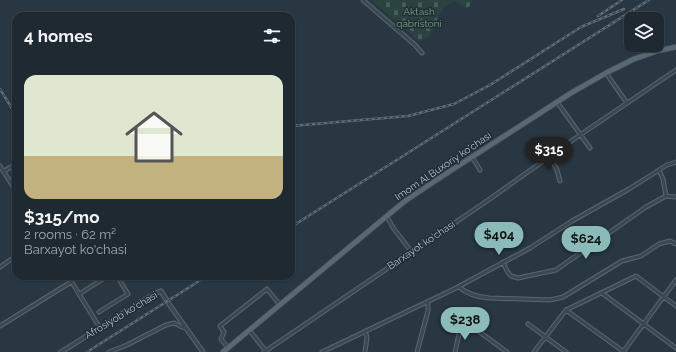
<!DOCTYPE html>
<meta charset="utf-8">
<style>
body{margin:0;font-family:Raleway,sans-serif;background:#26313a;color:#f1f3f6;height:100vh;display:flex;flex-direction:column;font-size:15px;white-space:nowrap}
*{box-sizing:border-box;margin:0}
p{font-size:13px;color:#a1a6ac}
.icon{flex:none;width:22px;height:22px;fill:none;stroke:currentColor;stroke-width:2;stroke-linecap:round;stroke-linejoin:round}
.map{position:relative;flex:1;overflow:hidden}
.details{position:absolute;left:12px;top:12px;width:283px;height:268px;display:flex;flex-direction:column;background:#1e2932;border-radius:12px;box-shadow:0 1px 3px #0004,0 0 0 1px #3c454d}
.details>*{flex:none}
.tools{position:absolute;left:624px;top:12px;display:grid;gap:8px}
.tools a{display:grid;place-items:center;width:40px;height:40px;border-radius:8px;background:#1e2932;box-shadow:0 1px 3px #0004,0 0 0 1px #3c454d;font-size:20px}
.price{position:absolute;translate:-50% -34px;padding:0 9px;border-radius:14px;background:#8bbbb9;color:#111;font-size:13px;line-height:26px;filter:drop-shadow(0 1px 2px #0008)}
.price::after{content:'';position:absolute;left:50%;top:24px;width:12px;height:9px;margin-left:-6px;background:inherit;clip-path:polygon(0 0,100% 0,50% 100%)}
.price.active{background:#222;color:#fff}
ul{padding:0;list-style:none}
li{display:grid;align-content:center;gap:8px;height:212px;padding:0 12px}
li+li{border-top:1px solid #3c454d}
li span{display:grid;place-items:center;height:124px;border-radius:12px;color:#555}
li>.icon{margin-inline-start:auto}
span .icon{width:72px;height:72px;fill:#fffc;stroke-width:1}
li b{font-size:17px}
h2{display:flex;justify-content:space-between;align-items:center;height:48px;padding:0 12px;font-size:17px}
.map>svg:first-child{display:block}
.cemetery{fill:url(#cemetery-stones)}
.lines{fill:none;stroke-linecap:round;stroke-linejoin:round}
.minor-casing{stroke:#5a666f;stroke-width:5}
.tertiary-casing{stroke:#5a666f;stroke-width:5.5}
.primary-casing{stroke:#49545e;stroke-width:6}
.minor{stroke:#3c4851;stroke-width:3}
.tertiary{stroke:#3c4851;stroke-width:3.5}
.primary{stroke:#5a6871;stroke-width:4.5}
.rail-casing{stroke:#5e6d78;stroke-width:2.5}
.rail{stroke:#202e37;stroke-width:1;stroke-dasharray:3;stroke-linecap:butt}
.labels{text-anchor:middle;dominant-baseline:central;stroke-width:3;stroke-linejoin:round;paint-order:stroke}
.park-label{font-size:10px;fill:#78a07a;stroke:#202e37}
.street-label{font-size:10px;fill:#b9c3cb;stroke:#202e37}
</style>
<div class="map">
<svg width="676" height="352" viewBox="0 0 676 352">
<defs>
<pattern id="cemetery-stones" width="16" height="16" patternUnits="userSpaceOnUse"><rect width="16" height="16" fill="#2a4341"/><path d="M2 7V4a2 2 0 0 1 4 0v3zM10 15v-3a2 2 0 0 1 4 0v3z" fill="#475c5b"/></pattern>
</defs>
<rect width="100%" height="100%" fill="#283742"/>
<path class="cemetery" d="M371,0H473L468,9L454,1L445,6L440,13L430,36L419,41Z"/>
<g class="lines">
<defs>
<path id="minor" d="M363,0L415,45L422,53
M606,73L627,103
M557,102L590,148
M472,157L480,170
M550,157L557,170L560,181
M0,166L16,191
M659,170L663,179L666,196
M4,171L16,164
M387,217L394,229L411,251
M503,262L507,271L511,276L518,278L556,270L646,207L666,196L676,197
M0,267L16,256
M68,276L100,328
M459,287C467,294 478,297 489,298L550,300L563,297L622,261L641,256L659,244L670,241L676,244
M602,293L676,348
M79,294L108,276
M566,310L624,352
M99,312L128,294L117,276
M528,324L566,352
M0,326L71,282
M249,330L266,351
M228,348L221,339L224,332L220,326L267,289L280,305
M109,352L127,345L166,325L174,323L182,327L185,328
M264,352L484,203L580,135L676,70
M322,352L454,289L530,248L572,221L629,189L667,165L676,162
M365,352L367,337L365,331
M417,352L428,311V302
M455,352L461,325L466,322L507,352
M534,352L566,310L636,276L676,306
M623,352L676,280"/>
<path id="tertiary" d="M61,352L154,294L161,291L169,304L203,352"/>
<path id="primary" d="M223,352L405,201L441,177L571,93L606,73L634,59L657,51L676,47"/>
</defs>
<use href="#minor" class="minor-casing"/>
<use href="#tertiary" class="tertiary-casing"/>
<use href="#primary" class="primary-casing"/>
<use href="#minor" class="minor"/>
<use href="#tertiary" class="tertiary"/>
<use href="#primary" class="primary"/>
<defs>
<path id="rail" d="M598,16L622,0
M0,89L16,115
M291,126L408,116L454,104L490,85L581,27L624,9
M291,227L649,0
M87,352L207,276"/>
</defs>
<use href="#rail" class="rail-casing"/>
<use href="#rail" class="rail"/>
</g>
<g class="labels">
<g class="park-label">
<text x="419" y="11">Aktash<tspan x="419" dy="12">qabristoni</tspan></text>
</g>
<g class="street-label">
<text transform="translate(443 166) rotate(-34)">Imom Al Buxoriy ko'chasi</text>
<text transform="translate(421 245) rotate(-34)">Barxayot ko'chasi</text>
<text transform="translate(121 315) rotate(-31)">Afrosiyob ko'chasi</text>
</g>
</g>
</svg>
<div class="tools">
<a><svg class="icon" aria-label="layers" viewBox="0 0 24 24"><path d="M12 4l9 5-9 5-9-5zM3 14l9 5 9-5"/></svg></a>
</div>
<b class="price active" style="left:549px;top:171px">$315</b>
<b class="price" style="left:499px;top:256px">$404</b>
<b class="price" style="left:586px;top:260px">$624</b>
<b class="price" style="left:465px;top:341px">$238</b>
<section class="details">
<h2>4 homes<svg class="icon" aria-label="filters" viewBox="0 0 24 24"><path d="M4 7h16M4 17h16"/><circle cx="9" cy="7" r="2"/><circle cx="15" cy="17" r="2"/></svg></h2>
<ul>
<li><span style="background:linear-gradient(#dfe7d0 65%,#c2b280 0)"><svg class="icon" aria-label="home" viewBox="0 0 24 24"><path d="M3 11l9-7 9 7M6 9v11h12V9"/></svg></span><div><b>$315/mo</b><p>2 rooms · 62 m²</p><p>Barxayot ko'chasi</p></div></li>
</ul>
</section>
</div>
